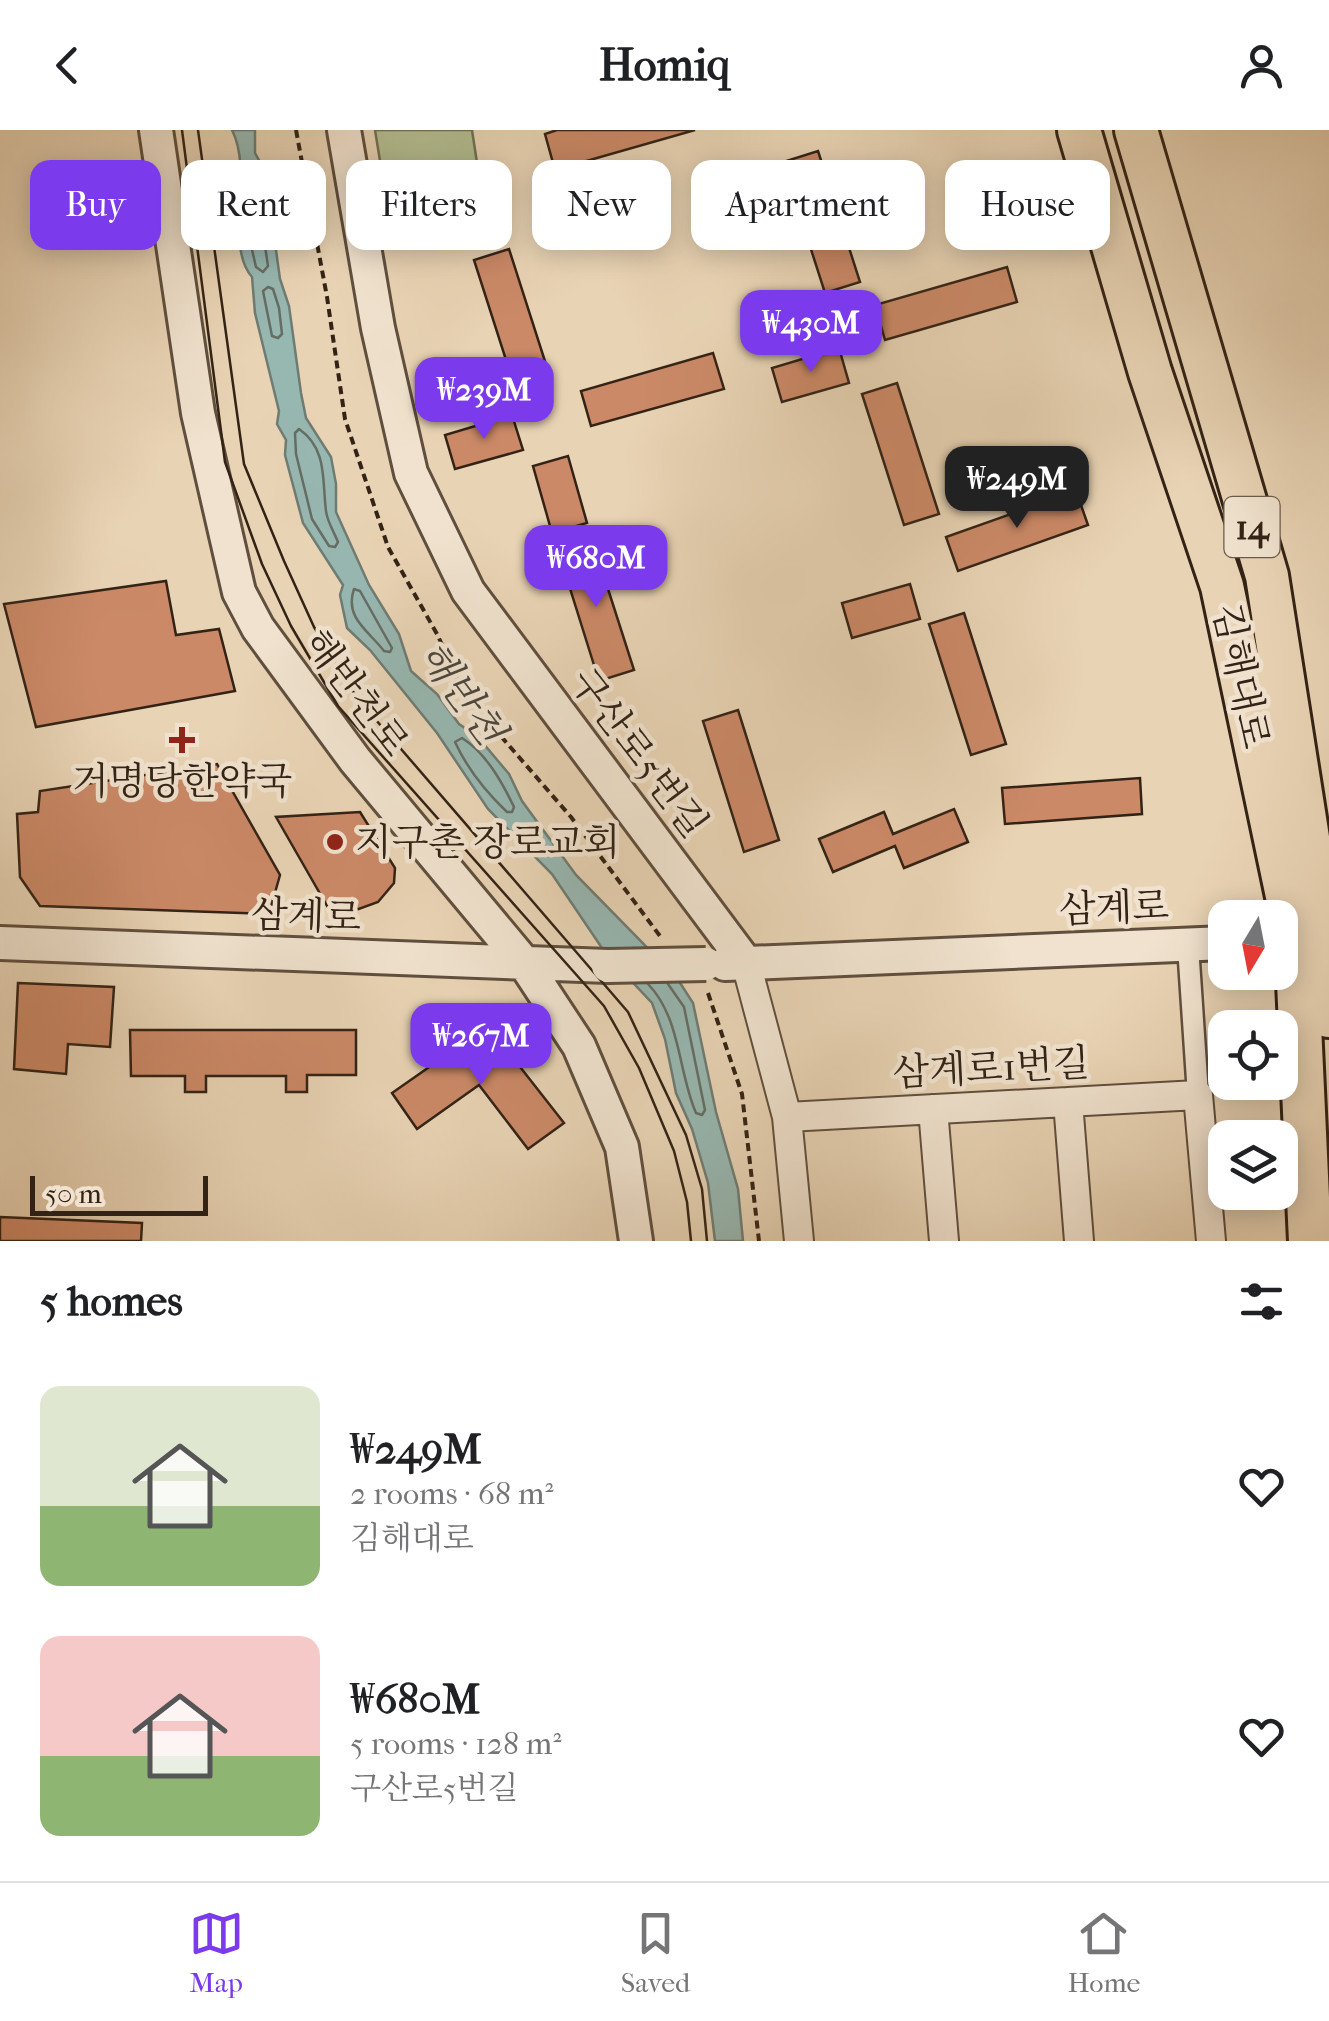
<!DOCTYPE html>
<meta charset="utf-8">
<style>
body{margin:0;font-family:"IM FELL French Canon","Noto Serif KR",serif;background:#f2f2f2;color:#202124;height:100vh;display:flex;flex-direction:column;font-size:38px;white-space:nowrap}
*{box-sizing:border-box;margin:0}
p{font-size:32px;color:#757577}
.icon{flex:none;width:55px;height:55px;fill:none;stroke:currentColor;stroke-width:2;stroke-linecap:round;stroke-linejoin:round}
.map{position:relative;height:1111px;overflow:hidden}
.drawer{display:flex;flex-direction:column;background:#fff;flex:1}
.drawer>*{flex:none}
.top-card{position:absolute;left:30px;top:30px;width:1270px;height:90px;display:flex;gap:20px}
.needle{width:65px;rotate:190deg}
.buttons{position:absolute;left:1208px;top:770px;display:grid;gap:20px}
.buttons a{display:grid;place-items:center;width:90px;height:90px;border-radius:20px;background:#fff;box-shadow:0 5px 25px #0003;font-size:50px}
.scale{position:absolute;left:30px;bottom:25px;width:178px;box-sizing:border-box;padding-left:10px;border:5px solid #332316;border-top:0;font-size:28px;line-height:35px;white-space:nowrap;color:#332316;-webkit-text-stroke:8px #f0e2ce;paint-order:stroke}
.price{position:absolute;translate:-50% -85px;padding:0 22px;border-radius:20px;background:#7c3aed;color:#fff;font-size:32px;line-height:65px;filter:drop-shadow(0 2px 5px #0008)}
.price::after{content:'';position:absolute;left:50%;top:60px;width:30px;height:22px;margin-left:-15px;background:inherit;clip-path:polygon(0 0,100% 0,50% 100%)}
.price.selected{background:#222;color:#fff}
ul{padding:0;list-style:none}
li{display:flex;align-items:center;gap:30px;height:250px;padding:0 40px}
li span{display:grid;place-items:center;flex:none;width:280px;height:200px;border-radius:20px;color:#555}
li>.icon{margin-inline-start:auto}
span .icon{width:120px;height:120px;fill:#fffc;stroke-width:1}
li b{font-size:42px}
h2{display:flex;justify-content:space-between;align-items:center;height:120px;padding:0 40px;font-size:42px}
.pill{padding:0 35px;border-radius:20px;background:#fff;box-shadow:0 5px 25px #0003;font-size:35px;line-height:90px}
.pill.selected{background:#7c3aed;color:#fff}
header{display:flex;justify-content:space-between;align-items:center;height:130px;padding:0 40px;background:#fff;font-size:45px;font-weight:800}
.tab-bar{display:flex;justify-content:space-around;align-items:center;height:140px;border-top:2px solid #e0e0e0;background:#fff;font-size:28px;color:#757577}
.tab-bar a{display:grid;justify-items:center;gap:5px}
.tab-bar .selected{color:#7c3aed}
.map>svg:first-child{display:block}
.green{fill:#b2bd90;stroke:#727053;stroke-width:2.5}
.water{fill:#97b7b1;stroke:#6f7c73;stroke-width:2.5}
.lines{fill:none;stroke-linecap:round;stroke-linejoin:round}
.shore{stroke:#656d64;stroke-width:2.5}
.building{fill:#cb8967;stroke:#332316;stroke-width:2.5}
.pedestrian-casing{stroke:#604f3e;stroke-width:25}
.minor-casing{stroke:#604f3e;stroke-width:32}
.tertiary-casing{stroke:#604f3e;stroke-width:38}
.primary-casing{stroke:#332316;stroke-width:48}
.path{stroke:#332316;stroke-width:4;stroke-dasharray:8 5;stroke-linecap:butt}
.pedestrian{stroke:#f0e2ce;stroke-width:20}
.minor{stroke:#f0e2ce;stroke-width:28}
.tertiary{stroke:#f0e2ce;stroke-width:32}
.primary{stroke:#e8d3b4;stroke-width:42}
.tram{stroke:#332316;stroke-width:2.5}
.tertiary-bridge-casing{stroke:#604f3e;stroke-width:38;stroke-linecap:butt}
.tertiary-bridge{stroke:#f0e2ce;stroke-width:32}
.poi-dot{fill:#8f2418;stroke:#f0e2ce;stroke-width:4}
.labels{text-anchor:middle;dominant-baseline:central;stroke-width:9;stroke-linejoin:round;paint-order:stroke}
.shield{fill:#f0e2ce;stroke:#6c5c4d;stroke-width:2.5}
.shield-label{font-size:35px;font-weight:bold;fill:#332316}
.street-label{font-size:38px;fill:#332316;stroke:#f0e2ce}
.poi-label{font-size:38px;fill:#332316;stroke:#f0e2ce}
.water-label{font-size:40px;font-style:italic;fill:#4c483d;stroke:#f0e2ce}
</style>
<header><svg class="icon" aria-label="back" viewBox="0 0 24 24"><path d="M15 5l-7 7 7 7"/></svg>Homiq<svg class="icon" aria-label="person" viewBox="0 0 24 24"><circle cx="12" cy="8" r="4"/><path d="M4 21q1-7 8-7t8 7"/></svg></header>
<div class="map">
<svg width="1329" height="1111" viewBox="0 0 1329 1111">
<rect width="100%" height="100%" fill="#e8d3b4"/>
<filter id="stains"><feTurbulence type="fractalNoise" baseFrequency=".002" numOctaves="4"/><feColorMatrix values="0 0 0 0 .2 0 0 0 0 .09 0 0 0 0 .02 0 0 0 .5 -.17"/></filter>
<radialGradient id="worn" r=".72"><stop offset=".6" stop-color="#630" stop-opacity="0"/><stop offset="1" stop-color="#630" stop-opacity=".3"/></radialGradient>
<path class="green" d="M375,0H472L481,59L387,74Z"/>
<path class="water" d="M232,0H255V23L265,41L280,149L289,176L301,263L306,288L331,327L336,354V382L369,455L399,504L411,541L437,564L459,594L477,606L509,644L522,671L576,745L677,848L693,873L716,982L738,1059L743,1111H715L708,1053L692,999L676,963L665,909L652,873L606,824L552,744L488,679L437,603L370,520L347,498L340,465L343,455L303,393L285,325L286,310L277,294L279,281L255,183L252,147C224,115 254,43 232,0Z"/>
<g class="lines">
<path class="shore" d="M255,79L260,83L268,136L263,142L256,137L250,111V83Z
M268,157L273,159L279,178L282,204L278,208L272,206L263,161Z
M299,299C328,319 322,351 326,381C327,391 334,402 338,412L335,417L329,416L312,389L296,324L295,303Z
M354,459L360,461L392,518L390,522L384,521C369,501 344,488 354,459Z
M462,608C486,623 502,652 514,677L512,682H507C487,663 467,638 455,612Z
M648,854C681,888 678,942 696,983L702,985L705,980L684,877L668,854"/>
</g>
<path class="building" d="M557,0H695L555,40L545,4Z
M818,21L860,152L825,163L783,32Z
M509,119L551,250L516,261L474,130Z
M1007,137L1017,172L885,210L875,175Z
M839,218L849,253L782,272L772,238Z
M713,223L724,259L591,296L581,261Z
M897,253L939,384L904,395L862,264Z
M512,285L523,320L455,339L445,305Z
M568,326L587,393L552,403L533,336Z
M1076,361L1088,395L958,441L946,407Z
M592,409L634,540L599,551L558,420Z
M166,451L176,505L219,499L235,561L36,597L4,474Z
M910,454L920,489L852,508L842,473Z
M964,483L1006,614L971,625L929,494Z
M738,580L779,710L744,722L703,591Z
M217,634L280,745L269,784L40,776L20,747L17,684L38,682L40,661Z
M1140,648L1142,684L1005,694L1002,658Z
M954,679L968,712L904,738L895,716L833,742L819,709L884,682L893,704Z
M360,682L395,738L394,753L378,772L334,788L276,687Z
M18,853L114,857L110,917L68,914L66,944L14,939Z
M488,896L564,993L528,1019L479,955L417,999L392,963Z
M130,900H356V945H307V962H286V946H206V962H185V946H131Z
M0,1087L142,1093L141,1111H0Z"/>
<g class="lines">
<defs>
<path id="pedestrian" d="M1188,816L1198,965"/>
<path id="minor" d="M746,833L787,987L799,1111
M1068,972L1079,1111
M933,979L944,1111
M787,987L1198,965L1211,1111"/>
<path id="tertiary" d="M156,0L198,283L239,462L258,498L355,630L525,834L579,916L622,1017L636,1111
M344,0L378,198L411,343L468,461L746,833
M0,813L608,836
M725,834L1225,813"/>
<path id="primary" d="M1079,0L1150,242L1222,456L1296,809L1310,1111
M1136,0L1267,446L1323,804L1329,886"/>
</defs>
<use href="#pedestrian" class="pedestrian-casing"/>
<use href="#minor" class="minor-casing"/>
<use href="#tertiary" class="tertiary-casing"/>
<use href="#primary" class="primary-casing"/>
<path class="path" d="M296,0L327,167L345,289L388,417L437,504L466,566L571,687L660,806
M708,863L742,964L759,1111"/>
<use href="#pedestrian" class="pedestrian"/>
<use href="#minor" class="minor"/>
<use href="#tertiary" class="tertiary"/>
<use href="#primary" class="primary"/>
<path class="tram" d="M182,0L225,332L262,434L291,496L338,576L604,876L639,938L674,1021L687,1072L691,1111
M198,0L244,334L284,431L314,497L357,568L628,882L686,1005L702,1059L707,1111"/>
<defs>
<path id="tertiary-bridge" d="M608,836L706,834"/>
</defs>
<use href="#tertiary-bridge" class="tertiary-bridge-casing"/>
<use href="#tertiary-bridge" class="tertiary-bridge"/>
</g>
<g class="poi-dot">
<path d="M177 595h10v10h10v10h-10v10h-10v-10h-10v-10h10z"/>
<circle cx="335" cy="712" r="10"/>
</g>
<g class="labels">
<rect class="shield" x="1224.5" y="367" width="55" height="60" rx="8"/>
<g class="shield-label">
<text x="1252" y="397">14</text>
</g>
<g class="street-label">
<text transform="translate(1241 546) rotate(78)">김해대로</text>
<text transform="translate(356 563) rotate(53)">해반천로</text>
<text transform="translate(639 623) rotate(53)">구산로5번길</text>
<text transform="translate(1114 778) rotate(-2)">삼계로</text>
<text transform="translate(306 786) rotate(2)">삼계로</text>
<text transform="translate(991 938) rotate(-3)">삼계로1번길</text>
</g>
<g class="poi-label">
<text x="182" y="651">거명당한약국</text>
<text x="355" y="712" text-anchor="start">지구촌 장로교회</text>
</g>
<g class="water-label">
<text transform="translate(461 563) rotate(54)">해반천</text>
</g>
</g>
<rect width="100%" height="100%" filter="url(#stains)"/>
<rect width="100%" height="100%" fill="url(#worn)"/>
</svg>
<div class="buttons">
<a><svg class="needle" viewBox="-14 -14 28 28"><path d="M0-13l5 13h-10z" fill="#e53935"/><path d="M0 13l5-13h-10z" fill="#757577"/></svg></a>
<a><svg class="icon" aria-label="locate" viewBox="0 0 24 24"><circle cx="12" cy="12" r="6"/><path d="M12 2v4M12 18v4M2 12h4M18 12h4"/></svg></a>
<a><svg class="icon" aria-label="layers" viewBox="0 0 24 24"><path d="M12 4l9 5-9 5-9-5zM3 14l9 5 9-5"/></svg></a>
</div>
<div class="scale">50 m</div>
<b class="price" style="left:811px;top:245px">₩430M</b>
<b class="price" style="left:484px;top:312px">₩239M</b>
<b class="price selected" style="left:1017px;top:401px">₩249M</b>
<b class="price" style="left:596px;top:480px">₩680M</b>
<b class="price" style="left:481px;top:958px">₩267M</b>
<div class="top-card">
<a class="pill selected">Buy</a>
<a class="pill">Rent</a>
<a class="pill">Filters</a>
<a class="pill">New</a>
<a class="pill">Apartment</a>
<a class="pill">House</a>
</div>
</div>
<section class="drawer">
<h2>5 homes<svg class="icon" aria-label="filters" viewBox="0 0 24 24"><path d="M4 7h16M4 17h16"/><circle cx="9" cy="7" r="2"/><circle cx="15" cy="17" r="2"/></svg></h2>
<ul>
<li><span style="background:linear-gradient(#dfe7d0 60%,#8fb573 0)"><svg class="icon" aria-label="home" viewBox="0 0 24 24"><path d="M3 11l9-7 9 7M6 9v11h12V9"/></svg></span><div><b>₩249M</b><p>2 rooms · 68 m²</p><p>김해대로</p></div><svg class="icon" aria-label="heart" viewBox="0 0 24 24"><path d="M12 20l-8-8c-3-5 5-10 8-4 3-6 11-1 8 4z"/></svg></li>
<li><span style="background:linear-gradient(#f6c9c9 60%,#8fb573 0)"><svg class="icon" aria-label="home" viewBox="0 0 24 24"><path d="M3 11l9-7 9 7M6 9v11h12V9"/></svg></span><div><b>₩680M</b><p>5 rooms · 128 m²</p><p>구산로5번길</p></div><svg class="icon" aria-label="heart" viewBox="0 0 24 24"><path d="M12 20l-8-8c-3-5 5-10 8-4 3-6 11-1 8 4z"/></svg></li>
</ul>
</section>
<nav class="tab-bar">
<a class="selected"><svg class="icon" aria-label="map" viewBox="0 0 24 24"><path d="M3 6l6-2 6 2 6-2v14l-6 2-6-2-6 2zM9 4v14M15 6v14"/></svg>Map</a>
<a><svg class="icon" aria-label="saved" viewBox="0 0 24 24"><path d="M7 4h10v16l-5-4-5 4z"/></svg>Saved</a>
<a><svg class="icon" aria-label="home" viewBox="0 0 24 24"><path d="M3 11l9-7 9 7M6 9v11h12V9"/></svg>Home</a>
</nav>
